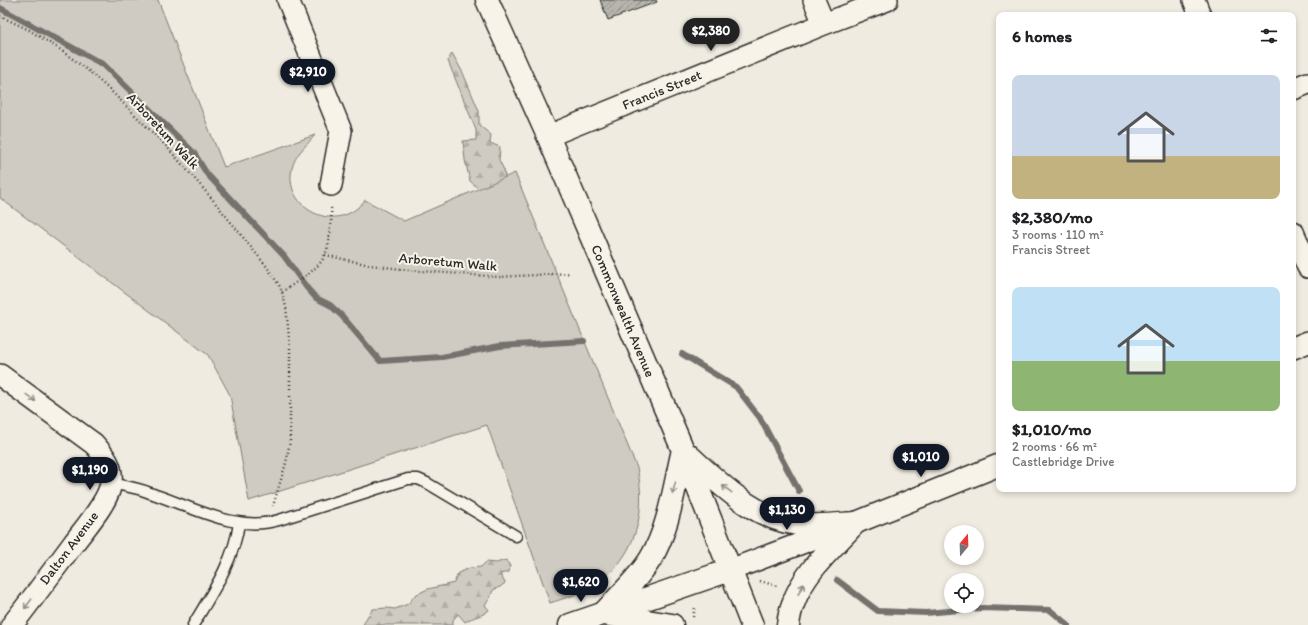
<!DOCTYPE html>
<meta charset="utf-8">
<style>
body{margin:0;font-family:Itim,sans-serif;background:#f6f6f6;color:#202124;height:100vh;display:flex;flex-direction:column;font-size:15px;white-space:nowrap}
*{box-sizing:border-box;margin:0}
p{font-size:13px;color:#757577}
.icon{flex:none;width:22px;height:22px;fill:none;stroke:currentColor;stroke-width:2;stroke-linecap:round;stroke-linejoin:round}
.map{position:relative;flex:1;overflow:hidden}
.drawer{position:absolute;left:996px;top:12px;width:300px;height:480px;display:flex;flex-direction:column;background:#fff;border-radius:8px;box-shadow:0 2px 6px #0003}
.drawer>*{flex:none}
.needle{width:26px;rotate:19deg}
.buttons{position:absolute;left:944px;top:525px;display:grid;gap:8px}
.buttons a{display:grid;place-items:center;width:40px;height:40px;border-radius:50%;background:#fff;box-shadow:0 2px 6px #0003;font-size:20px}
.price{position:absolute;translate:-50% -34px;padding:0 9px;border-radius:14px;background:#111827;color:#fff;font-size:13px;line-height:26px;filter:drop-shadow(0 1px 2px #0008)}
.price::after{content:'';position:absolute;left:50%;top:24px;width:12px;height:9px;margin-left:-6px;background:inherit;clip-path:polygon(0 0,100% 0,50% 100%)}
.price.selected{background:#222;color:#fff}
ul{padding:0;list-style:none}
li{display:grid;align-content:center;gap:8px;height:212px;padding:0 16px}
li span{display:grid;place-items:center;height:124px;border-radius:8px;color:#555}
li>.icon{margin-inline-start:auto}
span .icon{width:72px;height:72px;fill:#fffc;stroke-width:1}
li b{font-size:17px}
h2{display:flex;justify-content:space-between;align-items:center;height:48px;padding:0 16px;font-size:17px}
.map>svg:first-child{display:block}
.forest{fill:url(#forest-firs);stroke:#7d7b76}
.park{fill:#cfcbc2;stroke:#7d7b76}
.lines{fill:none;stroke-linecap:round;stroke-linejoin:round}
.stream{stroke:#74726e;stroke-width:6}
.building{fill:url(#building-hatch);stroke:#2b2b2b}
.lane-casing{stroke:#2b2b2b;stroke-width:13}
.street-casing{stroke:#2b2b2b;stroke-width:24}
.secondary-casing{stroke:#2b2b2b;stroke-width:25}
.primary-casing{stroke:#2b2b2b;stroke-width:25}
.path{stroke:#2b2b2b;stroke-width:2.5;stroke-dasharray:1 3;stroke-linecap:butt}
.lane{stroke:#f7f3e8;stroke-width:10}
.street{stroke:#f7f3e8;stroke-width:21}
.secondary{stroke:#f7f3e8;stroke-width:22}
.primary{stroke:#f7f3e8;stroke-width:22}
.oneway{stroke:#918f8a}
.labels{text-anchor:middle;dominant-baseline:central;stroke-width:4;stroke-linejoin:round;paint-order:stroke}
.street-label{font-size:14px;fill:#2b2b2b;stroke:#f7f3e8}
</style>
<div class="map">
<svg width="1308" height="625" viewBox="0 0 1308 625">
<defs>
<pattern id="forest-firs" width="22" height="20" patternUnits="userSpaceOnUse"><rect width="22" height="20" fill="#cfcbc2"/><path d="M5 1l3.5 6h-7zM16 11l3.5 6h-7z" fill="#b2aea7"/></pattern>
<pattern id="building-hatch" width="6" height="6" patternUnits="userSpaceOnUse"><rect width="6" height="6" fill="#b8b5ae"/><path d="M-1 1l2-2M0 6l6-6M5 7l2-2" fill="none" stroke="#96938e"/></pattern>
</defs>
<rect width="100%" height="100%" fill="#efebe0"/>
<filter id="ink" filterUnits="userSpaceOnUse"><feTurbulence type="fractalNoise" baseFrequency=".025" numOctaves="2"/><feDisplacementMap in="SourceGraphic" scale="8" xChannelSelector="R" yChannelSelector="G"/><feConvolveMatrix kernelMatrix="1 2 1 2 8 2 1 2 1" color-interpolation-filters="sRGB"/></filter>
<g filter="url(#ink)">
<path class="forest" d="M452,53L463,73L479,111V125L491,135L490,143L500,147L499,160L504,170L505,178L480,190L470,181L465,160L463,141L476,140V130L448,61Z
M506,560L510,566L509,572L500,574L505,583L500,587L493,590L490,598L485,605L489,610C481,617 474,616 465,622L458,614L453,620V625H363L367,617L373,609L387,608L395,609L408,604L415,595L428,589L454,583L458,573L470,568L481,567L486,562L496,563Z"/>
<path class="park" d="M0,0H158L224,167L315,135C308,144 298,152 294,162C277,205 335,239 365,200L404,221L515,173L637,468C648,514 634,561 593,586C580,594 565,598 550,603L487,425L249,501L230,395L208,355L0,198Z"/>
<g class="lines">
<path class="stream" d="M0,8L104,65L194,153L207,174L284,256L307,288L316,298L330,305L342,316L380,361L442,357L500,346L584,341
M682,354L736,387L760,418L799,491
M837,580L878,611L926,613L982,608L1050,610L1068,625"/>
</g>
<path class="building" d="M600,0H656L657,2L608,20Z"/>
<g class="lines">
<defs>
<path id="lane" d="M111,483C124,486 138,488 150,493C191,506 235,533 279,520L408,479H418L427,483L516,536
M193,625C212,593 234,561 239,523"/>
<path id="street" d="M288,0L341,131L331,185
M814,0L824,24
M1194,0L1200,15
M1293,89L1308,83
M548,136L824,24L887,0
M1293,232L1308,267
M1293,348L1308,342
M0,375L94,444C104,455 113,466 111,482C110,500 84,529 73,544C53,571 33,598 12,625
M730,570L855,523L999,465"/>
<path id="secondary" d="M570,625L730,570"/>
<path id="primary" d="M487,0L548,136L683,450L752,625
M687,454C721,485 759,524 809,525C824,526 840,524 855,523
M603,614C618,597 640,577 651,558C669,529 675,483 683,450
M603,614L672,625
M788,625C789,618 790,611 793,604C804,572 833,547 855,523"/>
</defs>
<use href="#lane" class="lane-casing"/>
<use href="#street" class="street-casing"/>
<use href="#secondary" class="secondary-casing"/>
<use href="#primary" class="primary-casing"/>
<path class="path" d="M0,16L29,30L58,48L90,72L111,91L167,147L208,194L267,267L279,285L282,292L286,307L290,347V441L286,463L273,506
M325,255L370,265L409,270L499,277L571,273
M282,292C293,284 312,273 320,263C331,250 332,221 331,205
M760,581L777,586
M693,617L695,607"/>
<use href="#lane" class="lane"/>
<use href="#street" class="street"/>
<use href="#secondary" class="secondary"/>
<use href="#primary" class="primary"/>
</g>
<defs><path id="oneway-shaft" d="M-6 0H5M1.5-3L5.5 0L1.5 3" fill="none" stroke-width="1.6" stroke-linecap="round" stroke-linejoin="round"/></defs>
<g class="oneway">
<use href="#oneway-shaft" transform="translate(31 398) rotate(36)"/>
<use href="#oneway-shaft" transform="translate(674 488) rotate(104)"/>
<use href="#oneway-shaft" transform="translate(727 489) rotate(-143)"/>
<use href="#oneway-shaft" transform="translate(801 589) rotate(-61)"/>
<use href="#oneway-shaft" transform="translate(28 604) rotate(127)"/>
</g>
</g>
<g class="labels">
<g class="street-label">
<text transform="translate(662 90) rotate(-22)">Francis Street</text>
<text transform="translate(163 131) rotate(47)">Arboretum Walk</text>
<text transform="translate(448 262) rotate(5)">Arboretum Walk</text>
<text transform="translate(623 311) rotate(67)">Commonwealth Avenue</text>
<text transform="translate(69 548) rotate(-53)">Dalton Avenue</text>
</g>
</g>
</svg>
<div class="buttons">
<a><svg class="needle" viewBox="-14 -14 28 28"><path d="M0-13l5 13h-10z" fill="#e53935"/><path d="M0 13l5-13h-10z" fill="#757577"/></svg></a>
<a><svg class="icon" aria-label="locate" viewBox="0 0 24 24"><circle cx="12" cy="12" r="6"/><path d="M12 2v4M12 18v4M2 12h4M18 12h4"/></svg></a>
</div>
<b class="price selected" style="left:711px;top:52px">$2,380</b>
<b class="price" style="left:308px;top:93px">$2,910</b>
<b class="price" style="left:921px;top:478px">$1,010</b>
<b class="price" style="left:90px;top:491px">$1,190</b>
<b class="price" style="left:787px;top:531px">$1,130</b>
<b class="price" style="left:581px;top:603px">$1,620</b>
<section class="drawer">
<h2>6 homes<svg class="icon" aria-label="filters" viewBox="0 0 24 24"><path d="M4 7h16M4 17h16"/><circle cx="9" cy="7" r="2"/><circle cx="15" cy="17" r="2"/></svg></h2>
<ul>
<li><span style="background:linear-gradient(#c9d6e8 65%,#c2b280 0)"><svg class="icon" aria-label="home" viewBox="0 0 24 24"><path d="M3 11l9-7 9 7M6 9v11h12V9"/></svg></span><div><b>$2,380/mo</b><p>3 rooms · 110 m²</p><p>Francis Street</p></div></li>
<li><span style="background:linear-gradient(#bfe0f5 60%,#8fb573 0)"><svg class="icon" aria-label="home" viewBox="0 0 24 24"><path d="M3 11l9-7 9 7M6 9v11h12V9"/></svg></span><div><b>$1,010/mo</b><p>2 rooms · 66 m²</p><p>Castlebridge Drive</p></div></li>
</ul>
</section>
</div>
